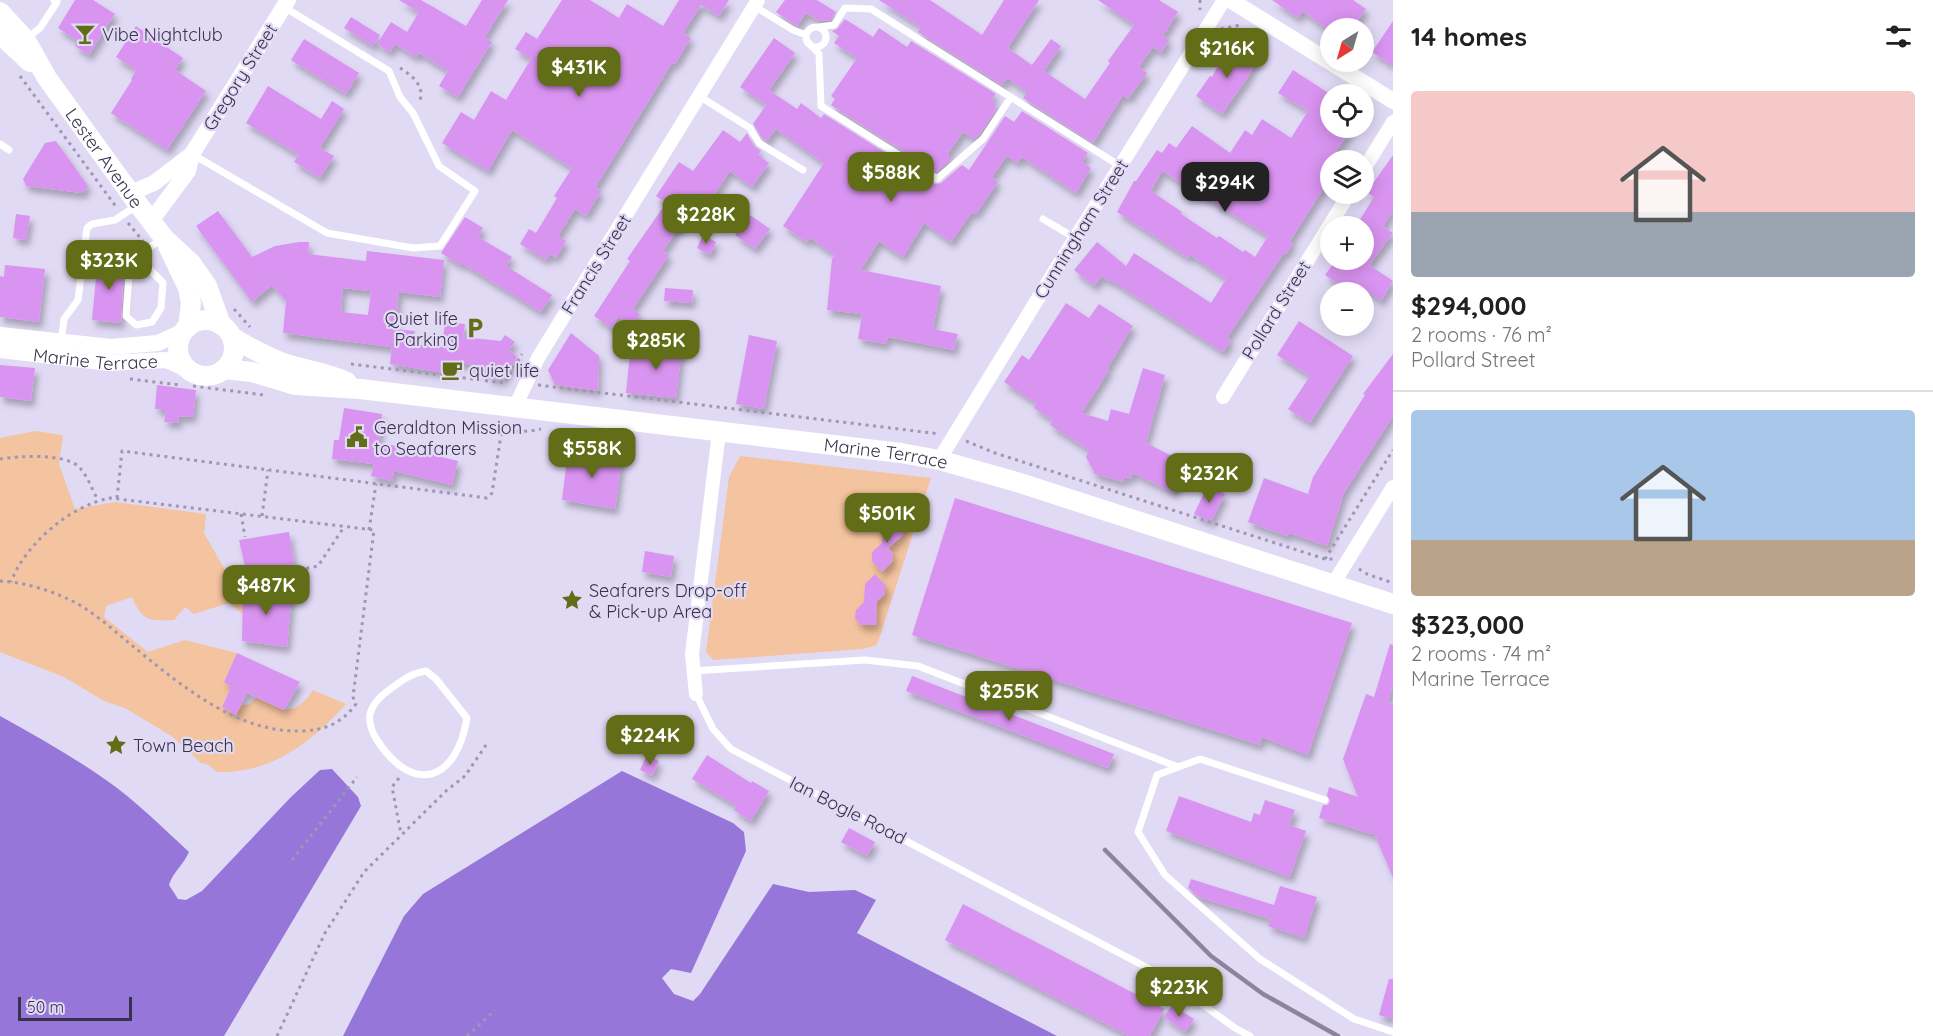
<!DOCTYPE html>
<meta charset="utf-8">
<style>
body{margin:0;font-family:Quicksand,sans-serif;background:#f6f6f6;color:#202124;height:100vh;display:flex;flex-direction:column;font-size:22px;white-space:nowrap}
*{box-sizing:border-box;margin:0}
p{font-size:20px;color:#757577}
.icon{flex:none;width:33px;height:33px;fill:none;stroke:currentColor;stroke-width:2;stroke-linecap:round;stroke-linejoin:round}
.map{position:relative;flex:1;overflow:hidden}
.panel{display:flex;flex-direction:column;background:#fff;width:540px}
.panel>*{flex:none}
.needle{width:39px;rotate:217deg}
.tools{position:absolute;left:1320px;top:18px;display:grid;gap:12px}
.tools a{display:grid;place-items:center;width:54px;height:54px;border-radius:50%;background:#fff;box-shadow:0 3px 15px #0003;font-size:30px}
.scale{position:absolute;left:18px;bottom:15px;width:114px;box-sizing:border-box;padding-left:6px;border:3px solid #3a324c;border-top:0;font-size:16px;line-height:21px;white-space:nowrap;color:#3a324c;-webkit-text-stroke:4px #e1daf5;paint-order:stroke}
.price{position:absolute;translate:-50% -51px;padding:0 14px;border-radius:12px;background:#616d17;color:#fff;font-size:20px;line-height:39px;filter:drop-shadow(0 2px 3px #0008)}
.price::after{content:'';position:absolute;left:50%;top:36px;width:18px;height:14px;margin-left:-9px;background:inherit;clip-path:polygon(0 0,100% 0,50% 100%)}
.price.active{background:#222;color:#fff}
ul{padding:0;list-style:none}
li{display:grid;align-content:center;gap:12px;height:318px;padding:0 18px}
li+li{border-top:2px solid #e0e0e0}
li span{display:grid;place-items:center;height:186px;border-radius:6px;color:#555}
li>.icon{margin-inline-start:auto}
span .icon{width:108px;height:108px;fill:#fffc;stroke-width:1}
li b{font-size:26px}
h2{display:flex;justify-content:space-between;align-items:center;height:72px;padding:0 18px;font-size:26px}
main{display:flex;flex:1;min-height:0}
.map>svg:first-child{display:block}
.green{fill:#f4c39f}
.water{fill:#9776d9}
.building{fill:#d993f0;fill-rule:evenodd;filter:url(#shadow)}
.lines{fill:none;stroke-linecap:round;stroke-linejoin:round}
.path{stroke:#9e97b1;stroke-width:3;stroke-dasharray:3 4.5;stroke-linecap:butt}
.service{stroke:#fff;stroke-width:7}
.minor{stroke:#fff;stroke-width:14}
.tertiary{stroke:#fff;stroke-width:16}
.secondary{stroke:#fff;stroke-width:20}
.rail{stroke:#8b849e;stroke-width:4.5}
.labels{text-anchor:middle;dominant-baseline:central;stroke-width:4.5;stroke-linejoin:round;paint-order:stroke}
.poi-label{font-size:18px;fill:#3a324c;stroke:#e1daf5;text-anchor:start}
.street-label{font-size:18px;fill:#3a324c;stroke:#e1daf5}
</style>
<main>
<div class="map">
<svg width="1393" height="1036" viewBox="0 0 1393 1036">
<defs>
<filter id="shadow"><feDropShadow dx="3.5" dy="6" stdDeviation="3" flood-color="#0004"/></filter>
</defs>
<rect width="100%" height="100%" fill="#e1daf5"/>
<path class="green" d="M35,431L63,435L59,464L75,509L115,502L206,514L204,533L229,577L239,575L242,577L243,614L229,603L194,614L185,607L174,620C149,621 142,621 132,597L106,606L104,617L148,652L185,640L237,653L224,682L231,687L222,706L235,715L241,705L250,704L256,697C282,710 294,719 313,690L346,704C312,742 271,774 217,772L209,765L201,763L173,737L125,708L104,701L64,677L0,652V438Z
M740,456L931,478L877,645L863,649L713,660L706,652L729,477Z"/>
<path class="water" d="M0,716C36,736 72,756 106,780C136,801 162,827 189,852C184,864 173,872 169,885L178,899L186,900L202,891L291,797L320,770L332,769L358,797L361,806L224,1036H0Z
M622,771L733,823L744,832L746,851L691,973L671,969L662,978L674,994L693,1001L700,994L773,884L809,892L855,890L876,900L857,933L1057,1036H343L404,916L423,894Z"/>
<path class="building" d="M75,0H93L115,14L89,55L75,46L78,41L58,28Z
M399,0H421L466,26L482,0H508L485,37L492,42L458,97L439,86L448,71L419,53L416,57L395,44L390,52L377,44L391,22L407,32L419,12Z
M562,0H590L619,18L627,4L663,26L679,0H729L719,16L701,5L683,33L691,38L675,64L672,63L595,188L601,191L586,216L575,209L558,236L566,241L556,258L550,254L546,260L520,244L529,229L536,233L557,198L554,196L572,168L512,130L488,171L442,143L461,112L474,120L491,91L506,100L531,59L515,49L526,32L537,39Z
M785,0H817L836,12L831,20L819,21L806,13L797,26L776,12Z
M879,0H930L982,35L1004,0H1039L1008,48L1032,65L1051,39L1061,46L1044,71L1085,99L1110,63L1108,61L1134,25L1098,0H1159L1178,12L1163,36L1169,40L1161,53L1153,47L1139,67L1147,73L1128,99L1123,95L1093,143L1023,98L1027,92L1007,78L1002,85L918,32L921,27Z
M1272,0H1353L1366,9L1352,28H1326L1302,11L1298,18Z
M351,17L380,35L373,46L344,28Z
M845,19L873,37L879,28L907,47L911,41L996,94L991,100L997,104L994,108L996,110L979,135L975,139L963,132L947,155L952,159L936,172L831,105L835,99L831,96L857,58L834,43L839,36L832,31L837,29Z
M1393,21V66L1372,52Z
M136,26L183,58L175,70L206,91L167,150L111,113L132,80L131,79L136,70L116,57Z
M774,38L795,53L769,90L797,109L801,103L821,118L824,114L935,184L941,183L962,165L969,170L1005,116L1014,122L1022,111L1088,153L1082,162L1091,168L1076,193L1022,157L1018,163L1007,156L992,177L998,182L976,214L972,212L951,242L924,223L903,257L879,241L861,270L941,286L933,329L958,334L954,350L888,337L886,344L858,339L862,314L827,310L832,259L835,255L810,238L807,242L783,226L824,163L776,129L767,141L763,139L753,124L766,105L740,87Z
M304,39L359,73L346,94L291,60Z
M1230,44L1258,59L1246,80L1222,114L1196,96L1210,76L1212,77Z
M1293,70L1330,94V128H1352L1326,166L1330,169V189L1325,186L1290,241L1293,243L1286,254L1284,253L1227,338L1231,341L1223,352L1109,279L1108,281L1102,276L1094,286L1074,270L1097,242L1126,266L1134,253L1211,303L1226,279L1190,255L1188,258L1117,212L1134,181H1136L1157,150L1162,153L1169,143L1176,148L1192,126L1230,153L1245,130L1252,135L1262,119L1291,138L1308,111L1278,93ZM1162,171L1268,236L1255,257L1245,250L1243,252L1219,236L1217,238L1181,214L1182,212L1151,191Z
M268,86L321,119L332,101L344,109L320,148L334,156L320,178L294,162L299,155L246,123Z
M723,130L740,142L747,133L754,146L761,151L758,155L769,163L752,187L730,171L712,198L703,192L663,251L669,255L633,309L640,314L632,326L618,317L612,328L594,316L630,261L627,259L666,203L656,196L679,162L693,171Z
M56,141L88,186L82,193L26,186L23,179L45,143Z
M1393,155V211L1383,226L1393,233L1369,265L1393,281L1381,301L1369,292H1351L1325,275L1336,260H1364V226H1356L1374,197L1367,192Z
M218,211L252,257L275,246L299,242H309L308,254L366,261L367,251L444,260L440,297L399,292L395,329L415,331L414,344L442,347L445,322L465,324L463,337L501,341L505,335L515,342L509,350L517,357L503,380L487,378L491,372L477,370V365L447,362L445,373L390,364L392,347L283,333L286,301L272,285L252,302L196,226ZM343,288L371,291L368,315L341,312Z
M16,214L30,216L26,240L13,238Z
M750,215L770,229L755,249L735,235Z
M465,217L483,228L478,237L512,257L506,266L552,295L541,312L462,263L460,265L441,253Z
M703,235L716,242L710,255L697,248Z
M98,257L122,260L124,263L121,323L92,320Z
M5,265L45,269L39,322L0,317V276L4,277Z
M665,288L693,290L692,303L664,301Z
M1066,303L1089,318L1099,304L1133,326L1107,369L1109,370L1082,413L1108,421L1111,409L1129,414L1143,368L1165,375L1146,443L1188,464L1174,493L1133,473L1131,479L1124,477L1123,482L1095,474L1086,457L1089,450L1050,425L1053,420L1034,408L1036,403L1004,382L1022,355L1029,360Z
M1299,321L1353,356L1310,423L1288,409L1310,376L1277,355Z
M571,333L599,356L598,391L555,385L548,370Z
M749,335L777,341L764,409L736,404Z
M665,336L683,339L676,398L626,393L630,354L653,356L654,348L663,349Z
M1393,354V416L1344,493L1327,546L1289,533L1287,536L1248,522L1264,478L1308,494L1313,477L1365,395L1363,394Z
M0,365L35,368L31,401L0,397Z
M157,385L196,390L193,417L179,416L178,423L164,422L166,410L155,409Z
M344,408L382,414L379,442L458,461L452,485L394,471L392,481L371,476L374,464L332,459L334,440H339Z
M568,451L622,458L615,509L562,500Z
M1208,485L1225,494L1211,522L1194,514Z
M955,498L1352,623L1308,755L1262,737L1260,745L912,635Z
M889,519L898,520L904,526L903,535L888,548L893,553L892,562L882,572L872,561V552L882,543L883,525Z
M289,532L295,570L247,575L239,540Z
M645,551L674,556L671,577L642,572Z
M875,574L885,585V594L877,601L876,625H861L855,618L856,610L864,602L865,584Z
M243,585L292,591L287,647L242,641Z
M1390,644L1393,645V685L1388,702L1393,704V878L1375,835L1319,818L1323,805H1328L1330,801L1327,795L1329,787L1358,797L1343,759L1366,694L1374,697Z
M237,653L300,682L284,710L247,693L236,715L222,707L231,687L224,682Z
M912,676L1114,754L1108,768L906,691Z
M647,755L659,761L652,776L640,770Z
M707,755L751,783L752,781L769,791L751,821L734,810L737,806L692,779Z
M1179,796L1251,822L1254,813L1260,815L1265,800L1295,810L1289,825L1306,831L1290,877L1166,831Z
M849,828L875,842L867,856L841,842Z
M1191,879L1274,905L1280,886L1317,897L1304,938L1268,926L1270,919L1198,897L1188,888Z
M963,904L1164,1009L1150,1036H1129L945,940Z
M1389,979H1393V1019L1379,1015Z
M1172,1005L1194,1019L1185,1032L1164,1017Z"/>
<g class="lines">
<path class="path" d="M1200,0V10
M1221,29L1241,25
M400,68C413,76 426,87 419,103
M20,76L117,208
M128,223L143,241
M234,309L250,327
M351,364L505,383L522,354
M130,379L180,385
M538,385L940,434
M193,386L264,395
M496,423C510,434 526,432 541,429
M966,441L995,453L1325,559H1334
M0,459C19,456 65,453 79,467C88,476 92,490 98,500
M117,498L122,451L487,498L492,493L502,428
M241,514L245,537
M262,516L268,470
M369,530L376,484
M1325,559L1393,450
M1359,569L1367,574L1393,583
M299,570L318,566L344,527
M0,581C22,582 46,589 66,598C89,608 110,627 129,643C177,682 235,733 301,731C325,730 341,724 356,704L353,697L374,530L110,498C70,506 26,543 11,582
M399,778L392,787L401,834
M292,860L357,777
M277,1036L325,933L364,872L447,790L465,776L486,745
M467,1036L495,1010"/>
<path class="service" d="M754,6L793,30L806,35
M819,27L834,25L845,8L871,9L1120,166
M806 37a10 10 0 1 1 20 0a10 10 0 1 1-20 0Z
M27,38L40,28L57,2L54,0
M809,43L819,54L821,106L937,179L983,139L1011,97
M699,96L750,128L759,143L803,170
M0,144L9,150
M192,154L327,233L413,248L440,246L475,191L439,166L413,113L400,97L389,71L284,7
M1043,219L1075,238
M84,248C100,249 121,246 130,261L126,316L136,325L152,322L161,308L163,283L141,260L142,252L164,238
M61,342L64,319L78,300L87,228L92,224L115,220L136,206
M426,671L436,679L467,718C457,780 414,797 377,740C373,734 368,722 370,714C374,701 382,695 393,687C404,679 412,673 426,671Z
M693,671L865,660L918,666L1178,767
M696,694L713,729L731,749L1165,977L1235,1028L1250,1036
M1325,800L1200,759L1157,775L1138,832L1165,875L1260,959L1354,1019L1393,1032"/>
<path class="minor" d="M1364,169L1393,122
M1223,397L1349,194
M515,407L538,358L758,0
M939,460L1056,269L1224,0
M1333,584L1393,487
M696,694L692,654L719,432"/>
<g class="tertiary">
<path d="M1230,0L1393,101"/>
<path d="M131,193L154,183L192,154L288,0"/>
<path d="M151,221L188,171L192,154"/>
<path d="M0,335L111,347L158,343L184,331"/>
<path id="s1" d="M0,350L109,363L166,360L189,370"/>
</g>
<g class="secondary">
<path id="s2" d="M0,12L25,39L47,78L138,204L164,238L191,263L207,286L221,325"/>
<path d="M0,34L30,62"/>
<path d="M168,246L188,288L191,303L188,327"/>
<circle cx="206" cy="348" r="28"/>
<path d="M232,337C248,347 265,356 283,363C304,370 326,372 347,382"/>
<path id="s3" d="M224,369L252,372L295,385L360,389L901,453L939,460L1020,483L1393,604"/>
</g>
<path class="rail" d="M1105,850L1211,956L1263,994L1338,1036"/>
</g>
<defs>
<symbol id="bar-bare" viewBox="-9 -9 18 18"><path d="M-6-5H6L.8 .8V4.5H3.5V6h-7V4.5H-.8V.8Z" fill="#616d17" stroke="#e1daf5" stroke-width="2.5" paint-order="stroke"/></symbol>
<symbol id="parking-bare" viewBox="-9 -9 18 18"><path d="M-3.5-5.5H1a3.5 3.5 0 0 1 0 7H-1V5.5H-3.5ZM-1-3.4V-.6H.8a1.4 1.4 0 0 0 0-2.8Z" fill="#616d17" stroke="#e1daf5" stroke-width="2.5" paint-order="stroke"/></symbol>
<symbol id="cafe-bare" viewBox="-9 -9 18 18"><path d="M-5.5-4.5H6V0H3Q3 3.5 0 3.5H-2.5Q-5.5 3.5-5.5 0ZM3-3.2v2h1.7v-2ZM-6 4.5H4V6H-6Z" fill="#616d17" stroke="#e1daf5" stroke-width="2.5" paint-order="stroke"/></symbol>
<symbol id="civic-bare" viewBox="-9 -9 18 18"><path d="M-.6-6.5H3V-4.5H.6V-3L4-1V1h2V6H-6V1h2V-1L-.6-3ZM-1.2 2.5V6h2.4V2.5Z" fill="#616d17" stroke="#e1daf5" stroke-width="2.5" paint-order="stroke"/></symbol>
<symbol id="sight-bare" viewBox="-9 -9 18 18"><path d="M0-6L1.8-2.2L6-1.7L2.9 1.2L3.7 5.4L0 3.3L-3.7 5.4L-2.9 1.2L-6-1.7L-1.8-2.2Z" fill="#616d17" stroke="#e1daf5" stroke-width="2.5" paint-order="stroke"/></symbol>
</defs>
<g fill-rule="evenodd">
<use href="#bar-bare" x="70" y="19" width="30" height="30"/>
<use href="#parking-bare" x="460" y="313" width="30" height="30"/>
<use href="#cafe-bare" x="437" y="355" width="30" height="30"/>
<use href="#civic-bare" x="342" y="422" width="30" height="30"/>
<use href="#sight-bare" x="557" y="585" width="30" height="30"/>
<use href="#sight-bare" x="101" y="730" width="30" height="30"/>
</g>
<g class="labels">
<g class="poi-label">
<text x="102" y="34">Vibe Nightclub</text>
<text x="458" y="318" text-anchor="end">Quiet life<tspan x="458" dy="21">Parking</tspan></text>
<text x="469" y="370">quiet life</text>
<text x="374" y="427">Geraldton Mission<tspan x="374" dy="21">to Seafarers</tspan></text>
<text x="589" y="590">Seafarers Drop-off<tspan x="589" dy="21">&amp; Pick-up Area</tspan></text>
<text x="133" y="745">Town Beach</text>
</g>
<g class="street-label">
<text transform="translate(240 77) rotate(-58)">Gregory Street</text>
<text stroke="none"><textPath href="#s2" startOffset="180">Lester Avenue</textPath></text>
<text transform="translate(1081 229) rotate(-58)">Cunningham Street</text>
<text transform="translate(596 264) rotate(-58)">Francis Street</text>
<text transform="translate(1276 310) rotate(-58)">Pollard Street</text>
<text stroke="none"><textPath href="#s1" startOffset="96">Marine Terrace</textPath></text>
<text stroke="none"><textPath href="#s3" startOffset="668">Marine Terrace</textPath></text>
<text transform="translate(848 810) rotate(27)">Ian Bogle Road</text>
</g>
</g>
</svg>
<div class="tools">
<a><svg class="needle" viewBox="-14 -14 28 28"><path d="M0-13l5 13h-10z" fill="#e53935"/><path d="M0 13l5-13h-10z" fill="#757577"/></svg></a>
<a><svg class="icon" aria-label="locate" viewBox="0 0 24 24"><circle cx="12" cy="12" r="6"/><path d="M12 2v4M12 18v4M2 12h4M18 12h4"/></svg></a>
<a><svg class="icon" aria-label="layers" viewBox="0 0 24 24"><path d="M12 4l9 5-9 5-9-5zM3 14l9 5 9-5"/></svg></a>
<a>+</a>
<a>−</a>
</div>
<div class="scale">50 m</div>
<b class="price" style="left:1227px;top:79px">$216K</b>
<b class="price" style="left:579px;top:98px">$431K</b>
<b class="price" style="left:891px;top:203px">$588K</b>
<b class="price active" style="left:1225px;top:213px">$294K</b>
<b class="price" style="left:706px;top:245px">$228K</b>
<b class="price" style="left:109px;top:291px">$323K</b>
<b class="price" style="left:656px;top:371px">$285K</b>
<b class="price" style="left:592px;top:479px">$558K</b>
<b class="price" style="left:1209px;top:504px">$232K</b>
<b class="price" style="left:887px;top:544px">$501K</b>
<b class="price" style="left:266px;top:616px">$487K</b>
<b class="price" style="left:1009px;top:722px">$255K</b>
<b class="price" style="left:650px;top:766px">$224K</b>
<b class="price" style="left:1179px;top:1018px">$223K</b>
</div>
<section class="panel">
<h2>14 homes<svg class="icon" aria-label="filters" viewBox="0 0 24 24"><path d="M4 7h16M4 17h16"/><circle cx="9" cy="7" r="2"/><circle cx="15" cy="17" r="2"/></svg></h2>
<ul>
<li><span style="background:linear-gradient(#f6c9c9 65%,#9aa5b1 0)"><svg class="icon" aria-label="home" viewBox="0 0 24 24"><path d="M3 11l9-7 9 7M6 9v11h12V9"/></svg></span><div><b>$294,000</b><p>2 rooms · 76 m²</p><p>Pollard Street</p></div></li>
<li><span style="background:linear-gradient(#a9c7e8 70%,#b9a48a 0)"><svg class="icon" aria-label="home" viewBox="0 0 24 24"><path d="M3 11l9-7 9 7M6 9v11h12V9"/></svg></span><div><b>$323,000</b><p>2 rooms · 74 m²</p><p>Marine Terrace</p></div></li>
</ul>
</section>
</main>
